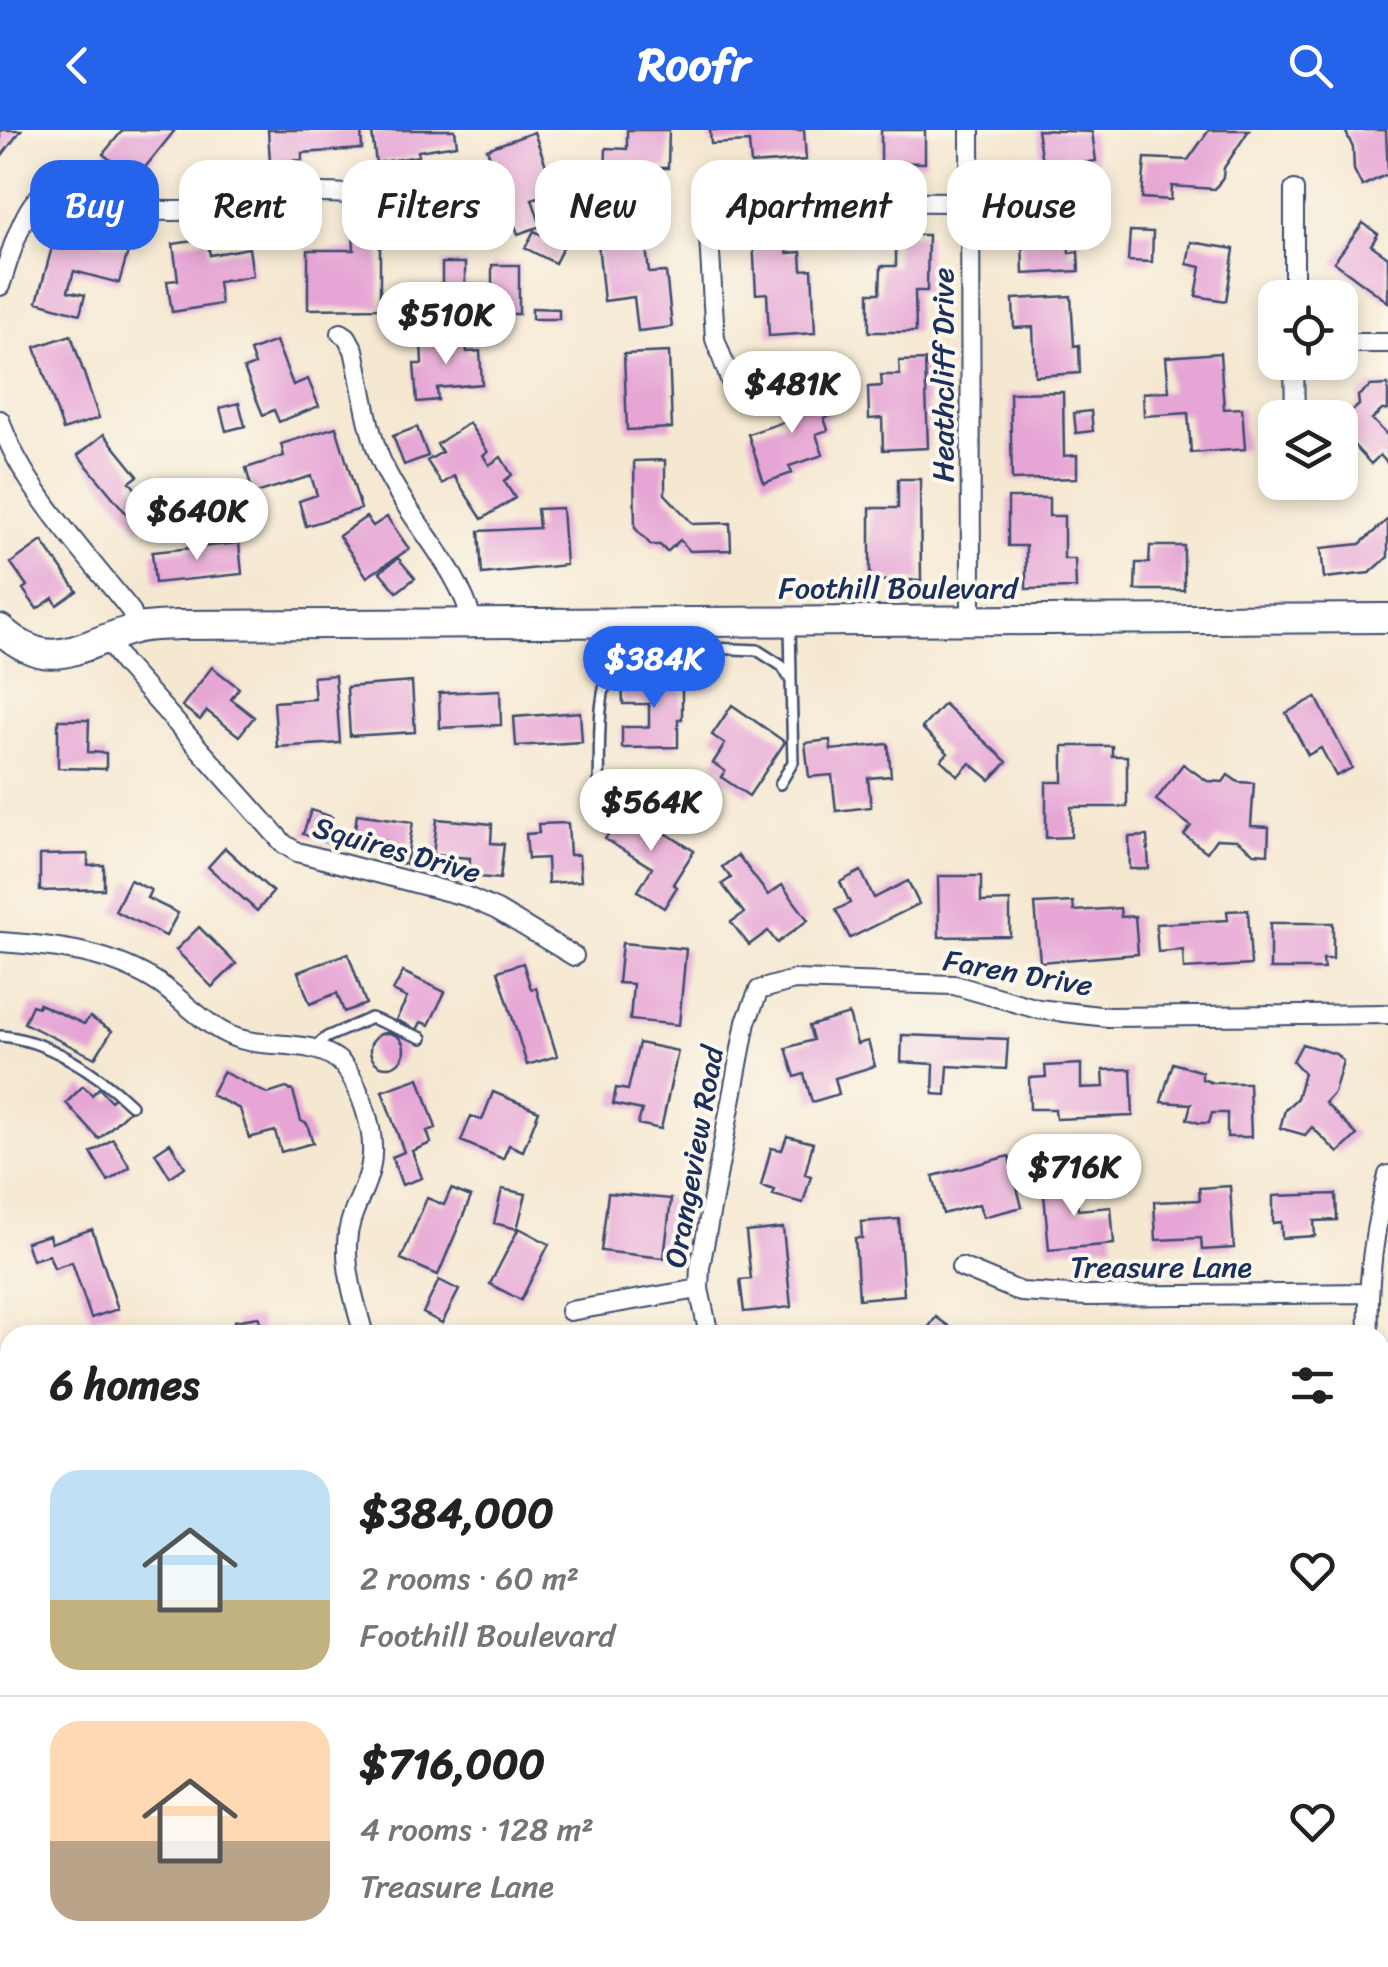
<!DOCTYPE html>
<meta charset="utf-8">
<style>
body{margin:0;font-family:Sriracha,sans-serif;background:#f2f2f2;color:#222;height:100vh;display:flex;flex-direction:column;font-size:38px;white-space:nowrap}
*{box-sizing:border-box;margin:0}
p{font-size:32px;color:#767676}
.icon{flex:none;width:55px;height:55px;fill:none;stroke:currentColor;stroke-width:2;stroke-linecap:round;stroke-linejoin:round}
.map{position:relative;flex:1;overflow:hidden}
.sheet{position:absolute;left:0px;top:1195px;width:1390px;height:642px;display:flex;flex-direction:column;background:#fff;border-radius:30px 30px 0 0;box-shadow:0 5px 15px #0003}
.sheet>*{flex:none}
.banner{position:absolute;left:30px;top:30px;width:1330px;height:90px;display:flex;gap:20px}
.controls{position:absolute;left:1258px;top:150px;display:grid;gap:20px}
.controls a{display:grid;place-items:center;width:100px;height:100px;border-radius:20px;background:#fff;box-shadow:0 5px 15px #0003;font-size:50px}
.price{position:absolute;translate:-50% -85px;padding:0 22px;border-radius:35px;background:#fff;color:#222;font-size:32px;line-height:65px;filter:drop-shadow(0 2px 5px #0008)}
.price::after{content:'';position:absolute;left:50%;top:60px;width:30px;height:22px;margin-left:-15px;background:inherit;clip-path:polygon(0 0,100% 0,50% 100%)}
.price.active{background:#2563eb;color:#fff}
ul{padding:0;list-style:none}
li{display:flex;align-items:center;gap:30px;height:250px;padding:0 50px}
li+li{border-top:2px solid #e0e0e0}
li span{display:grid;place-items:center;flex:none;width:280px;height:200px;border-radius:30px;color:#555}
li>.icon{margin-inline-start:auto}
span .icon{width:120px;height:120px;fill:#fffc;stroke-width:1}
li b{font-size:42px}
h2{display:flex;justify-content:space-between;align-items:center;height:120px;padding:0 50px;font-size:42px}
.chip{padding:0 35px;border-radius:30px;background:#fff;box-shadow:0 5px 15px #0003;font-size:35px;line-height:90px}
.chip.active{background:#2563eb;color:#fff}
header{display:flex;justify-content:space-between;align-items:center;height:130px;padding:0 50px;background:#2563eb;color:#fff;font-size:45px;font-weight:700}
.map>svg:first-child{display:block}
.built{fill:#f5cfdb}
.green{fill:#aec367;stroke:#647962;stroke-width:2.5}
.building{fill:#e6a5d5}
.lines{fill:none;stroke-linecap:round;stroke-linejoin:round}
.lane-casing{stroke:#3c4b6f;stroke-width:14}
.street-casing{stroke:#3c4b6f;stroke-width:22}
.secondary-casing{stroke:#3c4b6f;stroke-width:32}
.lane{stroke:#fff;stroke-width:9}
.street{stroke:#fff;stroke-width:18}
.secondary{stroke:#fff;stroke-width:28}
.labels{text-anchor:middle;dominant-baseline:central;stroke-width:8;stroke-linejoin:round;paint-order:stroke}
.street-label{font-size:30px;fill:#1b2f5e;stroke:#fbf7ec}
</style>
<header><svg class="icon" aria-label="back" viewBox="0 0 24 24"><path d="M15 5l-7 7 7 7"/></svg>Roofr<svg class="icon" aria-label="search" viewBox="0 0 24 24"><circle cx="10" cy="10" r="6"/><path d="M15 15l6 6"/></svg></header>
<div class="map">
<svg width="1388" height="1837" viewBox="0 0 1388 1837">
<rect width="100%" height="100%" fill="#fbf7ec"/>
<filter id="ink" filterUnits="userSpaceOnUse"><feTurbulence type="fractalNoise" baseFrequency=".01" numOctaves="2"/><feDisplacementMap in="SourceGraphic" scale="20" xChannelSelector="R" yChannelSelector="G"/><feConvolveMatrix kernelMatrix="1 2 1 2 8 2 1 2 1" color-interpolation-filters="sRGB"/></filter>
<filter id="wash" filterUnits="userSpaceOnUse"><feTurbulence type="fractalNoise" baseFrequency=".0048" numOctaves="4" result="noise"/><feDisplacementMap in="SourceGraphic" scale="40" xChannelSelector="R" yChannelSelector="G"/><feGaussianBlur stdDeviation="2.25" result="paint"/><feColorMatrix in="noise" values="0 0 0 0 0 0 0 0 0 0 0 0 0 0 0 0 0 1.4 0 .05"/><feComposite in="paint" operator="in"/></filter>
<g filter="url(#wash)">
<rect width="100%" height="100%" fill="#f5e8d1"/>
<path class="built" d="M1380,1604H1388V1837H1087V1828H1380Z"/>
<path class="green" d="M1380,1610H1388V1783H1380Z"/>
<g id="blocks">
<path class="building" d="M0,0H21L0,28Z
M123,0H175L135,50L103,24Z
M268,0H361L362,19L302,23V30L270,32Z
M394,0H455L457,15L418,21L419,26L376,33L372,3Z
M627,0H669L668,38H648L647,83L604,82L606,18L627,19Z
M710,0H804L806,30L751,34L749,12L711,14Z
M881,0H925V33L881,32Z
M1037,0L1092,2L1096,31L1043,38Z
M1209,0H1249L1224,38L1223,47L1215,59L1172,56L1171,70L1142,68L1145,28L1188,30Z
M1345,0H1386L1388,44L1362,56L1354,40L1353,18Z
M534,2L555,61L532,69L541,96L518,104L487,19Z
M1078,67L1079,112H1068L1069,123L1078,122L1079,141L1023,144L1021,70Z
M1363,93L1378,104L1371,115L1388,127V172L1334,132Z
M57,99L129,118L119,153L74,141L68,161L85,165L80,184L37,172Z
M644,99L649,143L666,142L672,197L638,201L634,167L604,171L597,104Z
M353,101H380V178L308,179V120H354Z
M534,101L564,115L555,133L525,118Z
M1130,101L1153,102L1152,132L1128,131Z
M896,105H928L927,161H915L916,202H869V163H880L881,136H896Z
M207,109L210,125L249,118L253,146L218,152L221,174L172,182L167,151L178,150L173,114Z
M786,109L787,123L801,122L802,140L812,139L815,203L769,206L767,163L756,164L753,110Z
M1191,112L1234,119L1226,171L1196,166L1201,137L1187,134Z
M442,133H465V155H492V135H519V184L442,183Z
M414,161H435L434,186H414Z
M1071,166L1074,216L1079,215L1080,243L1035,246L1033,197L1014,198L1013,169Z
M532,178L559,179V189H532Z
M71,205L99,288L63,300L35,217Z
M465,206L467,222L480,221L482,254L437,258L438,270L417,272L414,234H422L421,209Z
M276,211L293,255L308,249L319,276L279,292L274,280L263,285L244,239L255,235L250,221Z
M669,222L672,298L627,300L624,224Z
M1220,223L1224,279L1242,278L1245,319L1191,323L1188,283L1144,286L1143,263L1169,261L1166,227Z
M925,230L928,318L883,320L882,288L869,289L868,257L882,256L881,245H900L899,231Z
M1388,255V280H1382L1372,289L1388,306V334L1380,325L1371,334L1340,300V292L1359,275L1358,266L1370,256Z
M824,259L833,285L824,288L828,300L816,304L823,325L789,336L792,343L764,353L748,304L787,291L782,274Z
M1063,262L1064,326L1077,325V348L1012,350L1010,263Z
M239,273L245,296L226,301L220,278Z
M1091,281L1093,301L1076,303L1074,283Z
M469,293L488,322L483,325L489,335L501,327L512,345L504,351L515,368L482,389L454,346L442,354L427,331L442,322L437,314Z
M336,297L361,379L306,396L299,371L317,365L311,346L253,364L246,338L284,326L281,314Z
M417,297L428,326L404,335L393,306Z
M104,304L138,346L130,352L156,385L139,399L78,325Z
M665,330V364L693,394L730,393L731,420L690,421L680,410L667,422L660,415H651L635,398L634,331Z
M898,349H920L921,450L870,451V378H898Z
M1008,368H1049V386H1064V429H1075L1076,458L1026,459V416H1008Z
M562,378L566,435L482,444L479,401L539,398L537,379Z
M366,387L373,396L387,387L409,419L367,447L339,406Z
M1388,389V427L1370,443L1324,448L1321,418L1360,414Z
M42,411L77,461L57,475L53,468L37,479L23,459L27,456L11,433Z
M239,413L242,444L155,453L152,422Z
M1150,416H1184V460H1135L1136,433H1149Z
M398,428L415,448L397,462L380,442Z
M212,537L239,558L231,569L254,587L239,606L207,581L200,590L182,576Z
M335,545L340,613L277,617L274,572L315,569L313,547Z
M682,546V589H678V617L622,618V597H649V574H623L622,547Z
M412,552L415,602L350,606L347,557Z
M500,560L501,595L440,598L439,563Z
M1316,567L1352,638L1336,646L1321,618L1308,625L1286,583Z
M944,574L1007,632L990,650L970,633L958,646L941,630L948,623L922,598Z
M732,575L785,612L749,666L721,647L725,641L713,633L725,614L712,605Z
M580,582L582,612L516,616L514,587Z
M58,590H89L88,622L106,623V639L58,638Z
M830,610L831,620L888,614L891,646L868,648L871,677L836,681L832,645L809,647L805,613Z
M1063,616H1112V626H1127V677H1071V707L1046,708V652H1063Z
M1183,634L1207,651L1223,652L1228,645L1238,652L1254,653L1251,696L1269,697L1268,724L1254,723L1237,710L1216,709L1207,722L1184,705L1191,696L1156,670Z
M625,678L694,721L673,754L677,757L664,778L638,761L652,738L605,709Z
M311,680L332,687L329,694L342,699L337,716L303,704Z
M357,684L413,692L406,734L387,732L390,712L354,706Z
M437,689L492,694L491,713L504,714L500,749L469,746L470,728L433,725Z
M568,693L570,725H579L581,751L548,753L547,728L528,729L526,704L539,703L538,694Z
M1147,706L1149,739H1130L1129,707Z
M225,718L273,762L257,781L208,737Z
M88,724V736L104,735V759L40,761V725Z
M738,725L768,765L782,755L808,790L777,813L768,801L749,815L731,792L744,783L722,754L731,748L722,737Z
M861,741L874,768L908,751L919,774L850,808L836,780L850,773L840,752Z
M938,746H981V772L1010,771V806L939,807Z
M130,750L151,760L147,768L178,783L166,806L115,781Z
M1073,772L1074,781L1120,778L1121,787L1135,786L1138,824L1040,832L1035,774Z
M1248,780L1251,835L1184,839L1183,820L1158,822L1156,794L1228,790L1227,781Z
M1270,793H1333V829H1323L1324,839H1270Z
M199,797L236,834L212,857L176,820Z
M622,813L686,819L679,895L630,890L633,854L618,853Z
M348,823L366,874L344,882L337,863L310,874L298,842Z
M523,833L531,859L536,858L557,926L527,935L498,841Z
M403,842L445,862L429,895L421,892L417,900L396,890L407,868L393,861Z
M39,874L84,894L90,887L112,901L95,928L24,893L32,875L38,877Z
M849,884L857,914L868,911L875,936L835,948L839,964L812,972L804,944L795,947L786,918L813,910L809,896Z
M370 920a17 17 0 1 1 34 0a17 17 0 1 1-34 0Z
M902,905L1008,909L1006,939L948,936L946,965L933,964L934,934L901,932Z
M639,913L678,921L661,999L638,994L642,980L613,974L616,958L628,960Z
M1302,914L1336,924L1343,931L1334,963L1325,973L1357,1005L1338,1023L1312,997L1305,1005L1280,998L1285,980L1297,968L1304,943L1293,931Z
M1173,933L1202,942V949L1213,953H1249L1251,1007H1227V983H1212L1209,993H1199L1187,989L1191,974L1161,972Z
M1081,934V958L1104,957L1103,940L1131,939L1133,986L1056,989L1055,979H1030L1029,948L1046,947L1045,936Z
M223,942L268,964L286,958L293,961L301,991L307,994L313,1013L281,1022L275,1001L249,1008L240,979L211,965Z
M419,948L436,998L427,1001L431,1013L412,1021L422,1048L402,1055L392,1027L404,1022L382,961Z
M83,956L92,965L99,958L111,971L118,965L131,979L99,1009L66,973Z
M493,962L539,981L523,1021L509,1015L503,1029L461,1011L471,986L482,990Z
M787,1006L813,1013L805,1044L811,1046L803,1073L773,1065L775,1060L761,1056L771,1018L782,1020Z
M113,1009L130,1037L108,1051L91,1023Z
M170,1013L185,1037L170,1047L155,1023Z
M1009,1026L1022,1077L983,1087L979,1074L943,1084L933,1046Z
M1075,1050L1078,1080L1111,1077L1114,1114L1049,1120L1043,1053Z
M1230,1056L1234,1118L1202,1120L1201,1108L1156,1110L1154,1072L1200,1070L1199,1058Z
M451,1059L471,1067L438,1145L401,1129L427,1068L444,1075Z
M502,1059L526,1064L517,1099L494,1093Z
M608,1063L671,1069L664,1128L601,1121Z
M1336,1064L1337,1090L1314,1091L1315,1106L1282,1108L1281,1092L1273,1093V1066Z
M899,1089L904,1165L859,1169L855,1108H862L861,1092Z
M519,1098L549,1114L521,1170L490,1154Z
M783,1098L791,1177L744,1182L740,1150L751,1149L746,1102Z
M92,1099L118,1179L91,1188L72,1132L54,1138L49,1125L32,1130L26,1112L49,1105L51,1113Z
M439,1150L459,1160L442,1193L423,1183Z
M259,1187L262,1205H237L234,1191Z
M936,1187L961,1205H923Z
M4,1388H10V1457H6Z
M10,1760V1775L4,1777L10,1794V1828H35L10,1837H0V1763Z
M573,1828H614L610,1837H593Z
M988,1828H1041V1837H989Z
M1142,1828H1182L1183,1837H1143Z
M1228,1828H1267V1837H1228Z"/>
</g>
</g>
<g filter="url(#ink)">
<use href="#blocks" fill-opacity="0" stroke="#3c4b6f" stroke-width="2.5"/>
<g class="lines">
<defs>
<path id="lane" d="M790,493L791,548
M618,514L757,520L782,536L791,551L793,632L780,654
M603,672L599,659C600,630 598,600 602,571C605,543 617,523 620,494
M0,906C46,909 98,943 131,975
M312,919L327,907L371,888L422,908"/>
<path id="street" d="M970,0L971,489
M1294,60V168
M0,156C7,136 23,76 41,66C57,58 122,79 146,80C172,82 198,81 223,77C238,74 253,68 268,66C328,58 392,66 451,78
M341,203L347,207L354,220C363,259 367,303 385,339C411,393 457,434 473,493
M1340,213H1388
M1294,232L1295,288
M731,252L715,209L709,106L720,82L747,71L970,72
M0,290C21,357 88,426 131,481L136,498
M1310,352L1311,354
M106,508L123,533L284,714L297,722L465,766L497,780L574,826
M0,812C57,816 111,822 160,854C181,869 205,894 227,904C260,921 308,907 338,930C354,943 366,979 370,998C381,1053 348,1070 347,1115C346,1145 356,1176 364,1205
M961,1137L1021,1162L1086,1166L1368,1163
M570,1181L699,1159
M709,1205L699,1159L700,1137L746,892L759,860L794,850L954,855L1038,879L1108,887L1388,884
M1369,1205C1367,1151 1374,1098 1388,1045
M331,1828L335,1837
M176,1837L179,1828
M534,1837V1828
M956,1837V1828"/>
<path id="secondary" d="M0,499C51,545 76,516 131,500C145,495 162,496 178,495L1388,488"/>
</defs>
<use href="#lane" class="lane-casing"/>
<use href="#street" class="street-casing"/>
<use href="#secondary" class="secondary-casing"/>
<use href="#lane" class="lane"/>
<use href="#street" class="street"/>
<use href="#secondary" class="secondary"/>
</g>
</g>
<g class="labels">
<g class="street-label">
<text transform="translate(943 245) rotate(-90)">Heathcliff Drive</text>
<text x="898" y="458">Foothill Boulevard</text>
<text transform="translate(397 720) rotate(16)">Squires Drive</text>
<text transform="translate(1018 843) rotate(10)">Faren Drive</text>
<text transform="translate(694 1027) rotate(-80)">Orangeview Road</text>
<text x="1161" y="1137">Treasure Lane</text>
</g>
</g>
</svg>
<div class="controls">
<a><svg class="icon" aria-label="locate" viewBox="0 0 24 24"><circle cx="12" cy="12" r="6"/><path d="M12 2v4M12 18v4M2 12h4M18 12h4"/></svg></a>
<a><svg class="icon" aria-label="layers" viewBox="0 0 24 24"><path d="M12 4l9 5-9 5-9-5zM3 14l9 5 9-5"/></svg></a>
</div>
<b class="price" style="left:446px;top:237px">$510K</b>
<b class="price" style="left:792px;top:306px">$481K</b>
<b class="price" style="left:197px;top:433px">$640K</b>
<b class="price active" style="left:654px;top:581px">$384K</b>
<b class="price" style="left:651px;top:724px">$564K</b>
<b class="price" style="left:1074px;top:1089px">$716K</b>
<div class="banner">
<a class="chip active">Buy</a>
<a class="chip">Rent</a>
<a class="chip">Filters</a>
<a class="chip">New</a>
<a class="chip">Apartment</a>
<a class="chip">House</a>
</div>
<section class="sheet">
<h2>6 homes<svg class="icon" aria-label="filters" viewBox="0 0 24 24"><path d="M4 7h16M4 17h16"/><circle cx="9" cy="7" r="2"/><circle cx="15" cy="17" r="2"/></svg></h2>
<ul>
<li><span style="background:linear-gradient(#bfe0f5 65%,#c2b280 0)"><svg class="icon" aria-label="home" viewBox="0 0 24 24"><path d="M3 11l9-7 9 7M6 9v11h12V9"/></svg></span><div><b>$384,000</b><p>2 rooms · 60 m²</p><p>Foothill Boulevard</p></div><svg class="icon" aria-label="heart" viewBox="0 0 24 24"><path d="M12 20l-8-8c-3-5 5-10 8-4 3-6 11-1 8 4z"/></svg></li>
<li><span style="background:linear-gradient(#ffd9b3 60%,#b9a48a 0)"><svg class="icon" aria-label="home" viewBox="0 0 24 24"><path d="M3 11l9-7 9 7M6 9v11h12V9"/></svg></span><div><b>$716,000</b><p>4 rooms · 128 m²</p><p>Treasure Lane</p></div><svg class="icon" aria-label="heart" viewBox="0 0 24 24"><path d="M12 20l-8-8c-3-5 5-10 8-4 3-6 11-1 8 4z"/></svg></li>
</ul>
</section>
</div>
